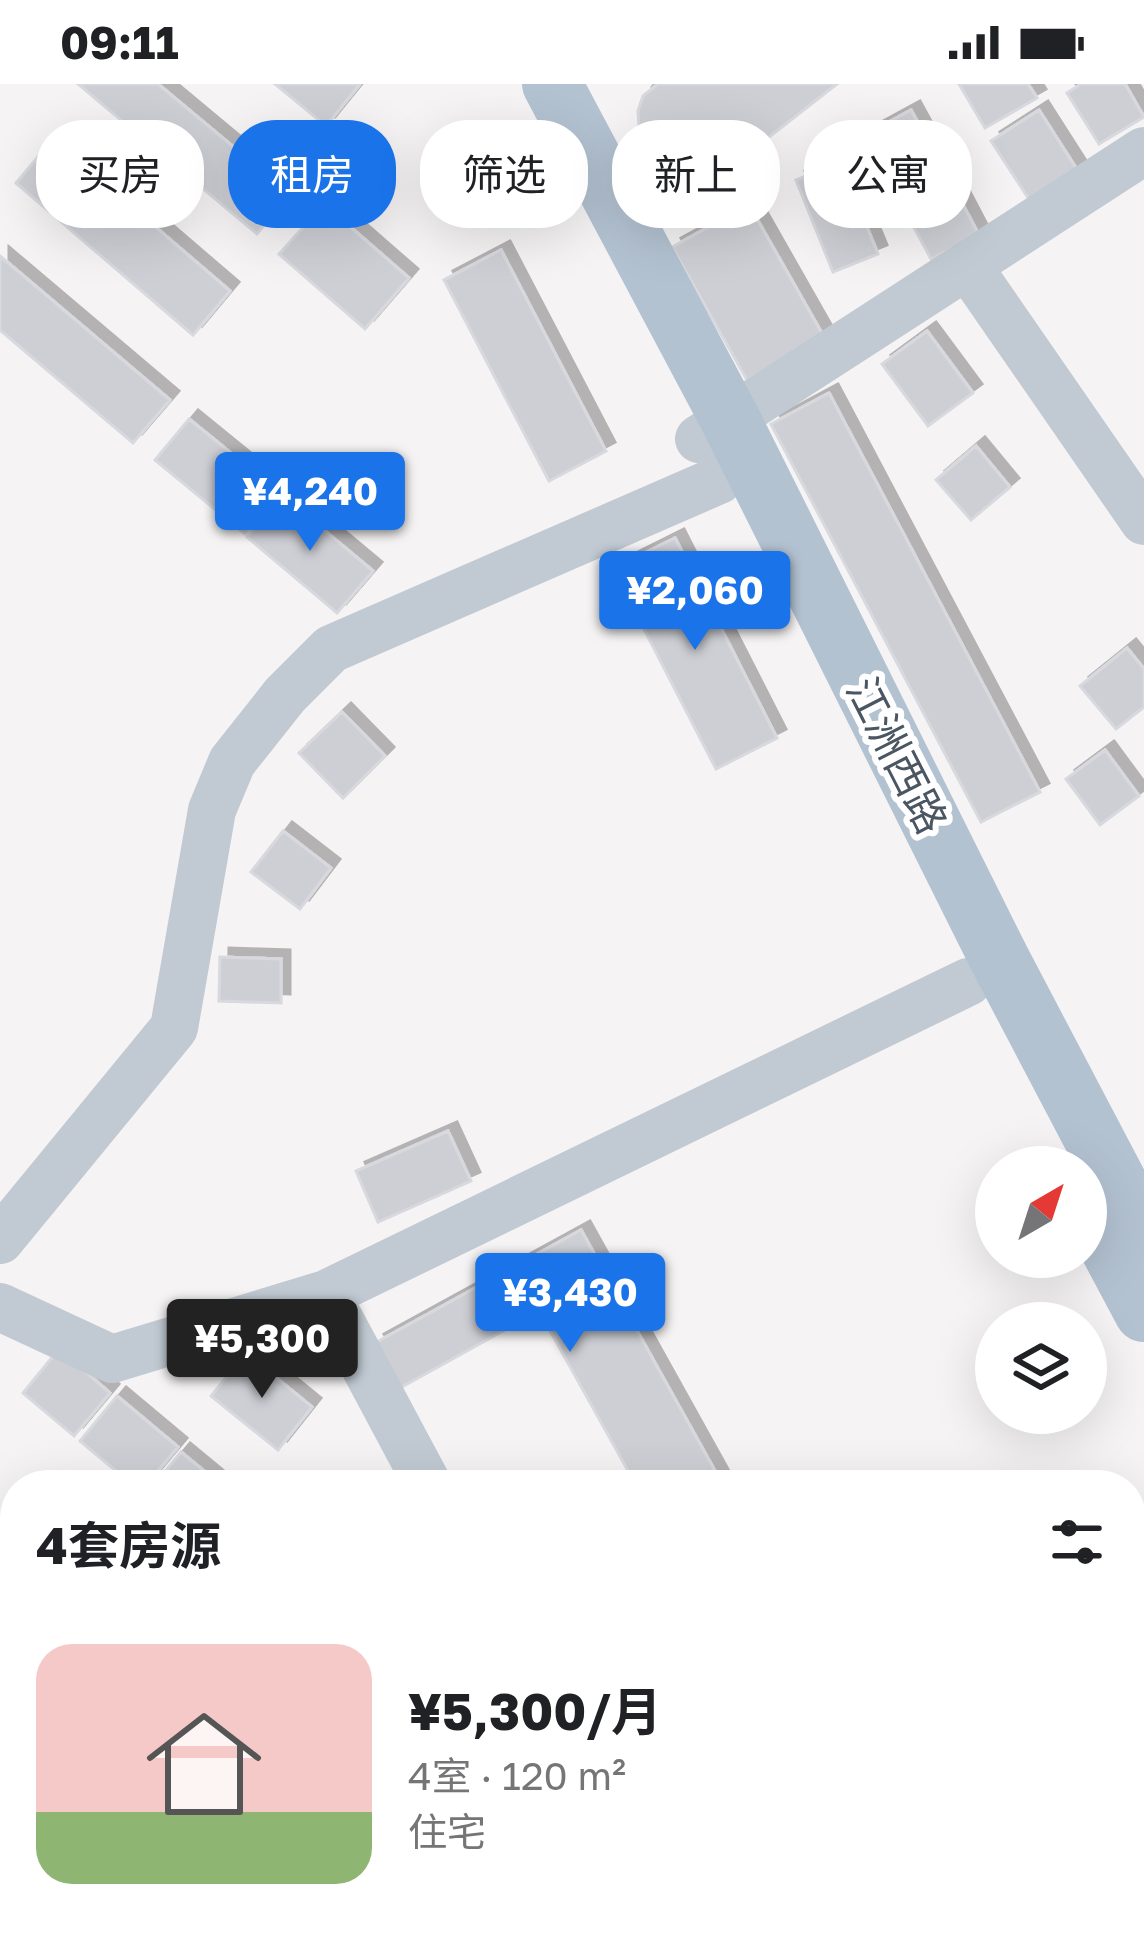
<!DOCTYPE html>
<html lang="zh">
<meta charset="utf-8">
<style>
body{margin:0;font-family:"Golos Text","Noto Sans SC",sans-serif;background:#f6f6f6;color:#202124;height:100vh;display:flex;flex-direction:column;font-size:45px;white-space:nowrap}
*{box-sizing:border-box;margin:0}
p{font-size:39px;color:#757577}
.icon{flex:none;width:66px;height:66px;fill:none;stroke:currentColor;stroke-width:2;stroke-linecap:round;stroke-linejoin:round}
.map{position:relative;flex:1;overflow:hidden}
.panel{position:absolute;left:0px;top:1386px;width:1146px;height:471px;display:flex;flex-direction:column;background:#fff;border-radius:48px 48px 0 0;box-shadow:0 12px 48px #0002}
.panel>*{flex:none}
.guide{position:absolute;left:36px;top:36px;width:1074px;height:108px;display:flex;gap:24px}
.needle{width:78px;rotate:39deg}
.buttons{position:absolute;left:975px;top:1062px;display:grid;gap:24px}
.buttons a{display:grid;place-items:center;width:132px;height:132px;border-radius:50%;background:#fff;box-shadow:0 12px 48px #0002;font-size:60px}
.price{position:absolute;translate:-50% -102px;padding:0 27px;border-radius:12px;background:#1a73e8;color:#fff;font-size:39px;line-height:78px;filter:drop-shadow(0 3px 6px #0008)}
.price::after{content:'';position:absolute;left:50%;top:72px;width:36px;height:27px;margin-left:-18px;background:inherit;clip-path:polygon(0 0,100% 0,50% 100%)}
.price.selected{background:#222;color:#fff}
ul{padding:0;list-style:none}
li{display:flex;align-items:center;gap:36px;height:300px;padding:0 36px}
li+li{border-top:3px solid #e0e0e0}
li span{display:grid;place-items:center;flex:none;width:336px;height:240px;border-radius:36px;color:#555}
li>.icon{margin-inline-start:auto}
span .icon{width:144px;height:144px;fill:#fffc;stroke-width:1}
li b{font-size:51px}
h2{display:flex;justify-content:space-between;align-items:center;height:144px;padding:0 36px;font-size:51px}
.tag{padding:0 42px;border-radius:48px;background:#fff;box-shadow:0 12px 48px #0002;font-size:42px;line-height:108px}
.tag.selected{background:#1a73e8;color:#fff}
.status{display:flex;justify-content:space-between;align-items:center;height:84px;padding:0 60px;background:#fff;direction:ltr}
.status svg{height:33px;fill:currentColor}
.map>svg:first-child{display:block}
.green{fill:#c3f1d5}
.building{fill:#cdcfd5;stroke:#d7d9de;stroke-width:3;filter:url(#shadow)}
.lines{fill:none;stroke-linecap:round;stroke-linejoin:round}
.minor{stroke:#c1cad2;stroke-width:48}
.major{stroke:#b3c2d1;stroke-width:60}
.labels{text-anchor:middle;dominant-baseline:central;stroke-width:12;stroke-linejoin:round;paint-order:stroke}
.street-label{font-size:42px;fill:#4a5661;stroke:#fff}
</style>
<div class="status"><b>09:11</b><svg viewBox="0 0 49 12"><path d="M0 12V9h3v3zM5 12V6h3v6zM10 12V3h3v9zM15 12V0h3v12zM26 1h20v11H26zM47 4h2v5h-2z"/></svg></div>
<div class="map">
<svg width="1144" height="1855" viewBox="0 0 1144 1855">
<defs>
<filter id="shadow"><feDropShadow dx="9" dy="-9" stdDeviation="0" flood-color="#0004"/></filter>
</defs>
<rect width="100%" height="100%" fill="#f5f3f3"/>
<path class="green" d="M637,1842H779L785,1855H610Z"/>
<path class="building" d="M78,0H158L290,110L257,150Z
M275,0H360L326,42Z
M658,0H837L692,113L639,44L638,27L643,12Z
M959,0H1028L1037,14L985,44Z
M1081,0H1125L1144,33L1099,60L1067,9Z
M911,26L941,81L895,106L865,51Z
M1039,26L1085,98L1038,129L991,57Z
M53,55L230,207L193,251L16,99Z
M840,78L878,170L833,188L796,96Z
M950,96L979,151L931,175L902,121Z
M324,120L409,194L365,245L279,170Z
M749,121L824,253L747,296L672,163Z
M501,166L606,367L549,397L444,196Z
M0,172L170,316L133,359L0,246Z
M927,247L973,309L928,342L882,280Z
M829,309L1040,708L981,738L771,340Z
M189,335L279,408L245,450L155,376Z
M976,362L1010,403L971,436L936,396Z
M282,411L373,487L337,529L247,453Z
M675,454L777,654L716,685L613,485Z
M1127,564L1144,585V623L1116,645L1080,602Z
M342,628L385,672L343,714L299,669Z
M1105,666L1139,712L1100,741L1066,695Z
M283,747L331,784L300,825L251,788Z
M220,873L281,875V919L219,917Z
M448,1047L471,1097L378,1138L356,1087Z
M581,1146L719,1394L705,1401H636L539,1227L400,1304L375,1259Z
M59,1265L110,1309L74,1352L23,1309Z
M246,1269L312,1323L278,1366L211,1312Z
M117,1312L178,1363L146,1401H133L80,1357Z
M181,1368L221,1401H154Z
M1144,1686V1855H1048L1041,1842H1131V1692Z"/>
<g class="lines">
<path class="minor" d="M967,181L1144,437
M699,355L1144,67
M0,1156L174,944L212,726L232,678L285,611L331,565L719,396
M326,1210L428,1401
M0,1223L112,1275L326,1210L968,898
M1131,1628L1144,1621
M0,1691L15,1703
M89,1842L96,1855
M558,1855L584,1842"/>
<path class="major" d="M552,0L730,335L1000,876L1144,1150
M1086,1119L1144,1228"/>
</g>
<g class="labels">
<g class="street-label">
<text transform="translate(898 671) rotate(63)">江洲西路</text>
</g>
</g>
</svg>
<div class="buttons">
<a><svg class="needle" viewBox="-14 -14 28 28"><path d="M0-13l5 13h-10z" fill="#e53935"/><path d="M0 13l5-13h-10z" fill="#757577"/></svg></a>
<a><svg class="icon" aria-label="layers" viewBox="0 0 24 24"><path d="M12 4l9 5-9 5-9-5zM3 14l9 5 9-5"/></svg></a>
</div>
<b class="price" style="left:310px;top:470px">¥4,240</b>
<b class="price" style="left:695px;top:569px">¥2,060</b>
<b class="price" style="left:570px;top:1271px">¥3,430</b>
<b class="price selected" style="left:262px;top:1317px">¥5,300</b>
<div class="guide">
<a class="tag">买房</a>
<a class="tag selected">租房</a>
<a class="tag">筛选</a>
<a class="tag">新上</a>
<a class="tag">公寓</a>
</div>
<section class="panel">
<h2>4套房源<svg class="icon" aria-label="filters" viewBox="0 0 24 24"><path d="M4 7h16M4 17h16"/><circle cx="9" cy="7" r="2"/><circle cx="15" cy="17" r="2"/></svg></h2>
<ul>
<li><span style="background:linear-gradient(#f6c9c9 70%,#8fb573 0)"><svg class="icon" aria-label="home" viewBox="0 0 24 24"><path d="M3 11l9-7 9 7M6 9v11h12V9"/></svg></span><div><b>¥5,300/月</b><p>4室 · 120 m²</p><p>住宅</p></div></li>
</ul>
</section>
</div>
